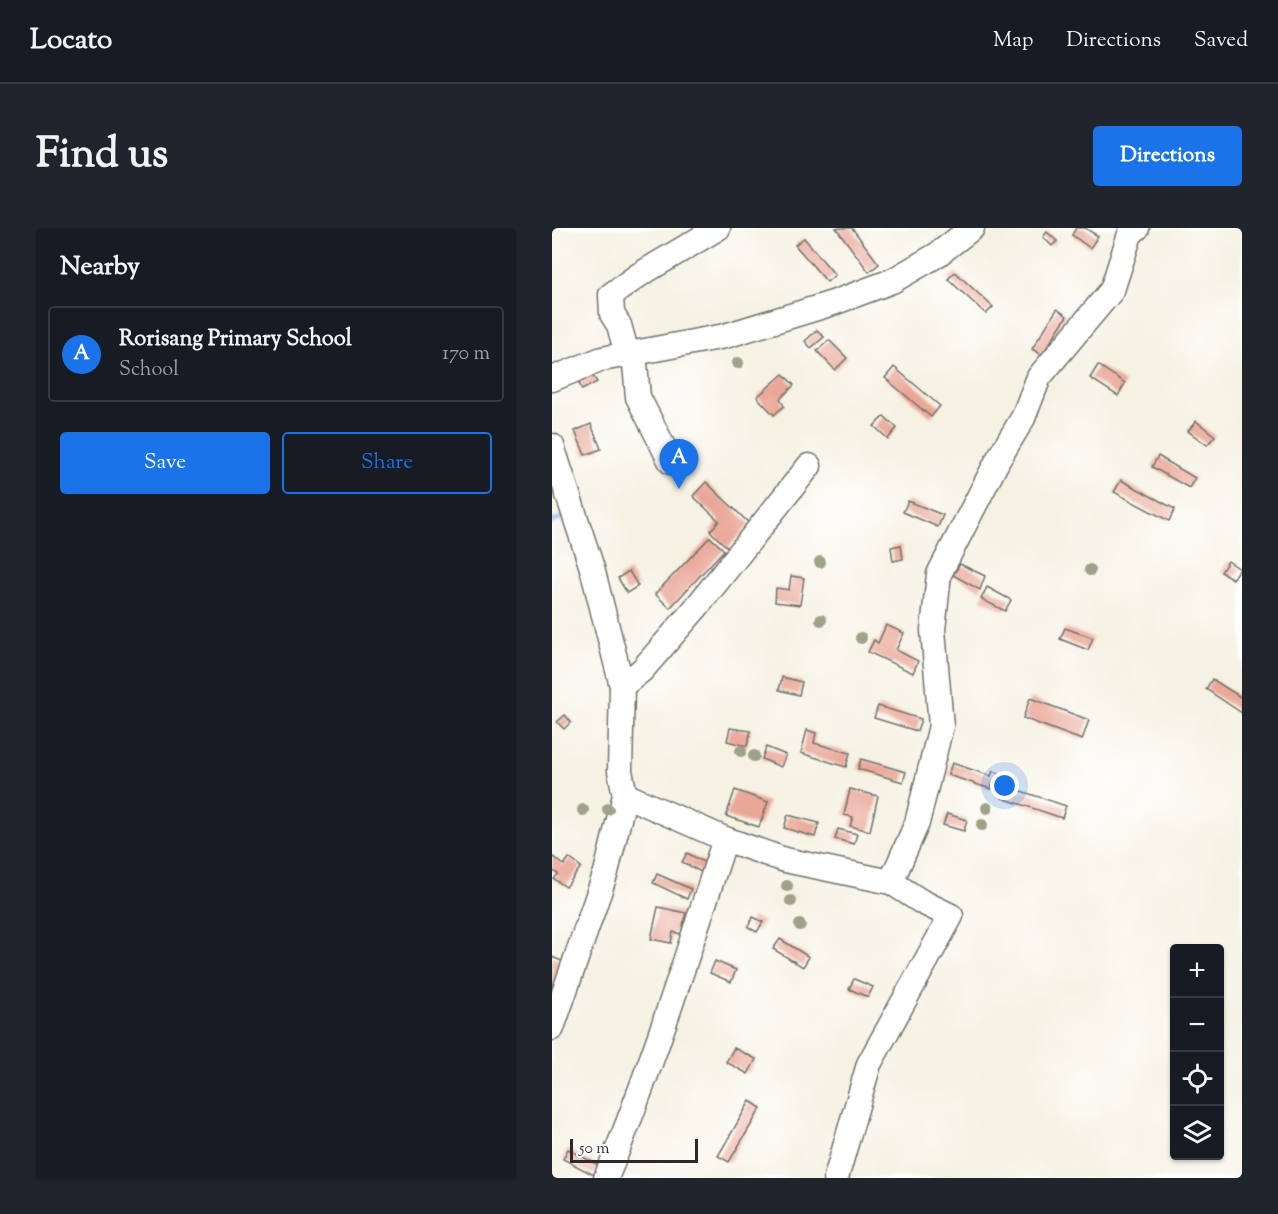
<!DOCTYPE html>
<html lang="en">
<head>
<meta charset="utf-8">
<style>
  :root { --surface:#171b24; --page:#20242c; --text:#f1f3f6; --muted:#9ea1a6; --line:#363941; --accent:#1a73e8 }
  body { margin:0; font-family:"Sorts Mill Goudy",serif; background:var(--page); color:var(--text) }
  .controls { position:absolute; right:18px; bottom:18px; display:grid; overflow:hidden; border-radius:6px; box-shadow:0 2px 4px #0004 }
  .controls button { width:54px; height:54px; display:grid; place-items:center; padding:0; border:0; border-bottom:2px solid var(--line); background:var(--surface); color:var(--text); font:30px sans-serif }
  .scale { position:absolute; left:18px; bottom:15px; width:128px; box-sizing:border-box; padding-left:6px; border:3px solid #2b2b2b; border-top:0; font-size:16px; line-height:21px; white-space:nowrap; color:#2b2b2b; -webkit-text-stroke:4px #fff; paint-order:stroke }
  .you { position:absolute; left:453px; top:558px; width:21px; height:21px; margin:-15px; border:4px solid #fff; border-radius:50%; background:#1a73e8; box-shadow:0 0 0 9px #1a73e833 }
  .badge { display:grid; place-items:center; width:39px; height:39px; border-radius:50%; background:var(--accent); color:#fff; font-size:20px; font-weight:700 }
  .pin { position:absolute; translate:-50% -50px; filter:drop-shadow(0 2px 3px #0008) }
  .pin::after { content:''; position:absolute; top:32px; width:21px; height:18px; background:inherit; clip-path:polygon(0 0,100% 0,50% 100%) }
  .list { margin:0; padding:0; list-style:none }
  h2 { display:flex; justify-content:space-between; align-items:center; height:78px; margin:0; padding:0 24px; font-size:26px }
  h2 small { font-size:20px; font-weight:400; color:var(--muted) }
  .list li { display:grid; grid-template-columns:39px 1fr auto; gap:18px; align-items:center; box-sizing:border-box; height:96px; margin:0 12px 12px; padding:0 12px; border:2px solid var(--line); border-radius:6px }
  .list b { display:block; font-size:22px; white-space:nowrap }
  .list p { margin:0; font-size:20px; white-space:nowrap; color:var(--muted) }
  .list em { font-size:20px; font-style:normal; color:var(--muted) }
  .actions { display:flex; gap:12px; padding:18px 24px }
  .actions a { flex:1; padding:14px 0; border:2px solid var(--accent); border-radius:6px; text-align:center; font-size:21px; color:var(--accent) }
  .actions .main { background:var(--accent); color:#fff }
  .icon { flex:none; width:33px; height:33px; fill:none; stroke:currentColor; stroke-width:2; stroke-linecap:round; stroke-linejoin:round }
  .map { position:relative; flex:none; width:690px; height:950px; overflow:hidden; border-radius:6px }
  header { display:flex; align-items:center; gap:36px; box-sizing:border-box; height:84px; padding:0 30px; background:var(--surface); border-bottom:2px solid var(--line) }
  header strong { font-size:28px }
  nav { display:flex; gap:33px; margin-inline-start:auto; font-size:21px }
  .intro { display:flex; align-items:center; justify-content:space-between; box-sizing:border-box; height:144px; padding:0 36px }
  h1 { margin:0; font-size:42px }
  .button { padding:15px 27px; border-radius:6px; background:var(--accent); color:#fff; font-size:21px; font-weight:700 }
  main { display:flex; gap:36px; padding:0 36px }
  aside { flex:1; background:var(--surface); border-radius:6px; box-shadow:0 2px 4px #0004 }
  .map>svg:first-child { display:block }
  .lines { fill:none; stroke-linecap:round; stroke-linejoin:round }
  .stream { stroke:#7db7ee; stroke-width:5 }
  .building { fill:#eaa798 }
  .minor-casing { stroke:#72716b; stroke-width:27 }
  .minor { stroke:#fff; stroke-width:24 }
  .tree { fill:#9ea28a }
</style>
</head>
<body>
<header>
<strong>Locato</strong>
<nav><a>Map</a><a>Directions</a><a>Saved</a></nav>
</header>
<div class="intro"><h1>Find us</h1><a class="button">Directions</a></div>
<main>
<aside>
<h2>Nearby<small></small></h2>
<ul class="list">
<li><span class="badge">A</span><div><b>Rorisang Primary School</b><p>School</p></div><em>170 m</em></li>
</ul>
<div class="actions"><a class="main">Save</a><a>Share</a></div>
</aside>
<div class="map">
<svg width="690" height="950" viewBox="0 0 690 950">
  <rect width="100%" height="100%" fill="#fff"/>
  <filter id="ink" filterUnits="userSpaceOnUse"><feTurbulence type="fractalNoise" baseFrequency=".0167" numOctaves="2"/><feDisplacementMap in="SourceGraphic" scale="12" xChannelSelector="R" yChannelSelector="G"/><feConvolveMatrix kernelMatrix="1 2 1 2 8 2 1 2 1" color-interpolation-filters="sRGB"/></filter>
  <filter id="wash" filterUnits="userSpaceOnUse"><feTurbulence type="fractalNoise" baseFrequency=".008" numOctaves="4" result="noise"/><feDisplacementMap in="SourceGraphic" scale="24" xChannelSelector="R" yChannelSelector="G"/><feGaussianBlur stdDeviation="1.35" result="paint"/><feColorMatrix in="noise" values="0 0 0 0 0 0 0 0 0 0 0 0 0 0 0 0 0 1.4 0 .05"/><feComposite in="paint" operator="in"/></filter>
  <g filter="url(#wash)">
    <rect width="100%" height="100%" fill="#f5f2e3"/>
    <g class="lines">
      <polyline class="stream" points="0,294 16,287"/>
    </g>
    <g id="blocks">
      <g class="building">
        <polygon points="284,0 300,0 327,36 317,44"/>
        <polygon points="524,0 533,0 546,8 538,20 520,7"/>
        <polygon points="495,4 505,13 500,18 491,9"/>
        <polygon points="252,10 283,47 275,54 243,17"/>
        <polygon points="403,44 441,79 434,86 396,51"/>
        <polygon points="505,81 515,88 490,127 480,121"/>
        <polygon points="265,102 272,109 259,120 253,113"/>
        <polygon points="277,112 295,130 283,142 265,123"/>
        <polygon points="546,137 573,155 566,168 538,150"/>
        <polygon points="342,139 388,178 379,189 333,150"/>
        <polygon points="231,146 242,157 228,171 232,178 222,187 205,169"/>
        <polygon points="40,147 45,154 30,162 27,155"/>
        <polygon points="332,188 345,200 336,211 322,198"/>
        <polygon points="644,193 663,208 655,217 636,203"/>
        <polygon points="39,196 49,221 33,227 23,203"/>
        <polygon points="606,228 643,250 637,260 600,239"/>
        <polygon points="569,252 623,281 617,293 562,264"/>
        <polygon points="154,254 198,296 176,320 158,303 167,293 141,268"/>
        <polygon points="356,273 391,287 386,299 351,284"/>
        <polygon points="158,309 172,322 118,380 103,366"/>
        <polygon points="349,317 351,331 341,333 339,319"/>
        <polygon points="676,333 688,341 681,351 669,344"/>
        <polygon points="408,336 433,348 428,362 401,347"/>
        <polygon points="77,343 86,358 75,365 66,350"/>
        <polygon points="239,348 252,350 248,377 223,374 224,360 237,362"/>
        <polygon points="435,359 459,372 453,383 429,371"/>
        <polygon points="334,397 352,405 344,422 366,433 361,445 316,424 322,412 326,415"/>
        <polygon points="513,400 541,410 536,422 508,411"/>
        <polygon points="230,449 250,454 247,467 227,462"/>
        <polygon points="660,451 690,470 690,485 654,461"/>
        <polygon points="478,470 537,492 530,512 471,490"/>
        <polygon points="326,478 369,491 365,503 322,490"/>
        <polygon points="13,487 19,494 12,501 5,494"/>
        <polygon points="178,500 199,503 195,518 175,513"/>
        <polygon points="255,502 264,505 262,515 298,525 294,539 249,525"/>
        <polygon points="214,519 234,527 229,539 210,531"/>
        <polygon points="309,531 354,544 351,554 306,541"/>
        <polygon points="400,535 439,548 441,543 447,545 444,555 441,555 439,561 396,547"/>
        <polygon points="454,558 514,578 510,590 450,570"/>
        <polygon points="298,561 326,568 318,603 298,598 301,589 292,587"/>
        <polygon points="183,562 216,574 207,599 174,588"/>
        <polygon points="395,586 415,592 412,603 391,597"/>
        <polygon points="236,587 267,595 263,609 232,600"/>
        <polygon points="286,601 305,606 302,616 283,611"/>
        <polygon points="135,625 154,635 149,644 130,634"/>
        <polygon points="0,628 12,637 17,630 29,639 14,659 2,651 6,646 0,642"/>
        <polygon points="105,646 139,661 135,671 101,655"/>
        <polygon points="106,679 134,685 129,706 121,704 119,715 99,711"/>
        <polygon points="201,689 211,694 205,704 196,699"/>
        <polygon points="228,711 257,729 251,739 221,721"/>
        <polygon points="0,729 12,734 0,761"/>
        <polygon points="163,733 184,742 179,754 158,745"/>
        <polygon points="302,751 321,759 316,769 297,761"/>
        <polygon points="182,820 204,831 196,846 174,834"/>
        <polygon points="198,873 209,880 177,934 166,928"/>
        <polygon points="16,921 48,938 42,947 11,931"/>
      </g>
    </g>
  </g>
  <g filter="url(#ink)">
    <use href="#blocks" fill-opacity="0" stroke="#72716b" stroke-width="1.5"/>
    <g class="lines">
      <defs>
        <g id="minor">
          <polyline points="82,125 86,169 119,234"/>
          <polyline points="75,126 67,97 60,86 59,67 87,47 166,0"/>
          <polyline points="0,151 50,131 173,108 281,75 340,53 385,27 420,0"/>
          <polyline points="0,218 40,340 70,458 68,543 73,567 173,611 233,632 339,654 365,595 389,498 381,402 387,346 447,230 471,190 487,149 560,62 578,6 585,0"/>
          <polyline points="70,458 90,442 143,381 257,238"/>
          <polyline points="0,800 54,644 73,567"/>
          <path d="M54,950c46,-111 82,-225 119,-339"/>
          <polyline points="284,950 317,836 399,688 370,674 339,654"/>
        </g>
      </defs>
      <use href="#minor" class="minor-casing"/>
      <use href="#minor" class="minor"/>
    </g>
    <g class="tree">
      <circle cx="186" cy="135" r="6"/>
      <circle cx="268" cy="334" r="6"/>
      <circle cx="538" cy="342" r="6"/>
      <circle cx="269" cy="392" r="6"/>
      <circle cx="309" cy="410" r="6"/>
      <circle cx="189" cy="523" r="6"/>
      <circle cx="202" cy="528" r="6"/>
      <circle cx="435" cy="580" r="6"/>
      <circle cx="56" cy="581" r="6"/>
      <circle cx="31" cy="582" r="6"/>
      <circle cx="430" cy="597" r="6"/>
      <circle cx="235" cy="658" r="6"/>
      <circle cx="239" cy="673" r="6"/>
      <circle cx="248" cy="697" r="6"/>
    </g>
  </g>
</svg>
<div class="controls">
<button>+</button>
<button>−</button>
<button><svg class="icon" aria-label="locate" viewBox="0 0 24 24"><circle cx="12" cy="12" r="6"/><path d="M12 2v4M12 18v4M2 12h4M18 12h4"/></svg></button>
<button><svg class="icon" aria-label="layers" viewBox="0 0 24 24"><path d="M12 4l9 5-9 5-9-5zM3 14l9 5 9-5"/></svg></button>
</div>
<div class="scale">50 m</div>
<div class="you"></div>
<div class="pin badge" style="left:127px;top:261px">A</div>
</div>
</main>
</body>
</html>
